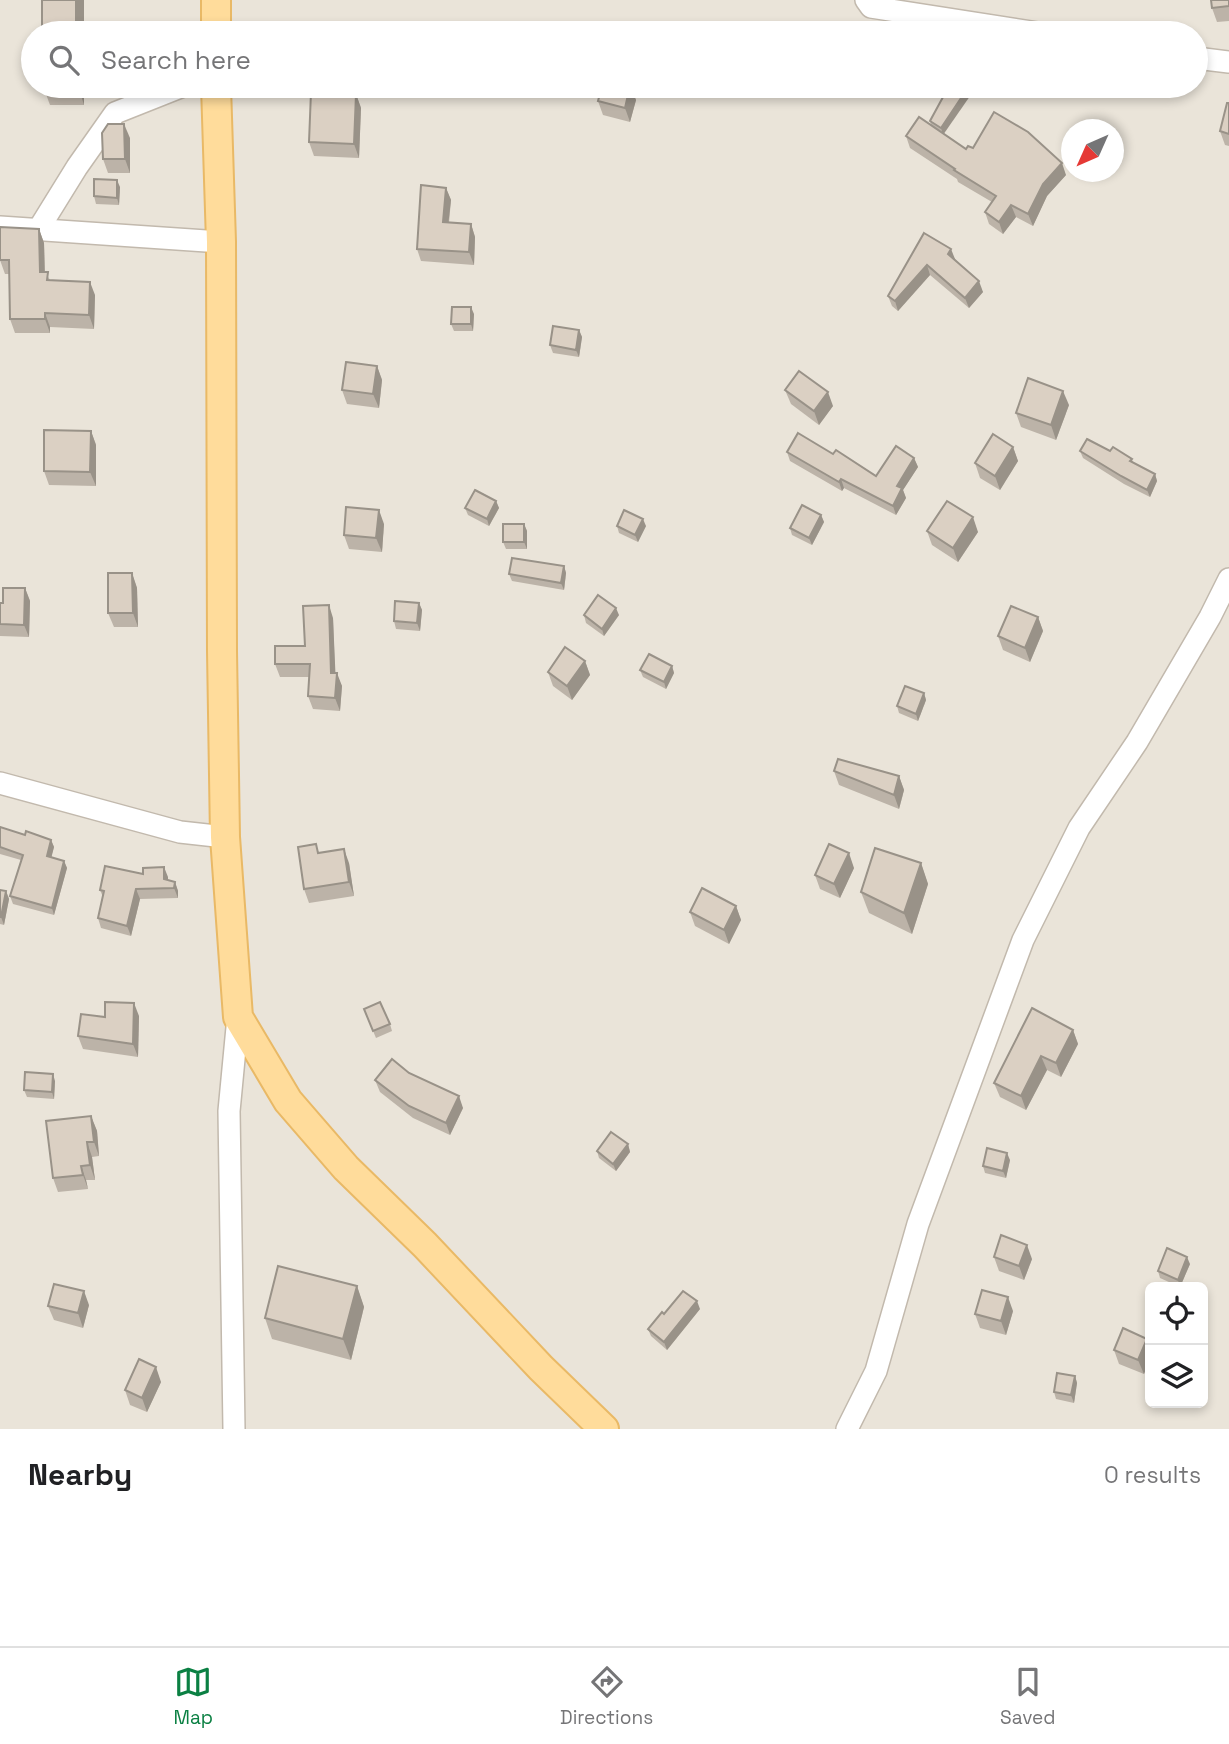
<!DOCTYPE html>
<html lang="en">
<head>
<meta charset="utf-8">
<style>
  :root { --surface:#fff; --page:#f2f2f2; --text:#202124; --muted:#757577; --line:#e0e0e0; --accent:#0b8043 }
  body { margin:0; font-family:"Space Grotesk",sans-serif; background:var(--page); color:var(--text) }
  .controls { position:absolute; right:21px; bottom:21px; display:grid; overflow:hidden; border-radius:10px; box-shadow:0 4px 10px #0003 }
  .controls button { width:63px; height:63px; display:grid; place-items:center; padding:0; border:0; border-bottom:2px solid var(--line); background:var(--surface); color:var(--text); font:35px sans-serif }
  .compass { position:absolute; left:1061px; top:119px; width:63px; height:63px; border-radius:50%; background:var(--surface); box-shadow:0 4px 10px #0003; rotate:225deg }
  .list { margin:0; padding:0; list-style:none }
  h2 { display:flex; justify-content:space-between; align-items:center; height:91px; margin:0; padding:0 28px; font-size:30px }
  h2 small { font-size:23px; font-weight:400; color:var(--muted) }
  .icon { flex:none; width:38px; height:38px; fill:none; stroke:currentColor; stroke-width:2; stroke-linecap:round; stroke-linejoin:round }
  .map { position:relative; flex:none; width:1229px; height:1429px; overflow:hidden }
  .search { position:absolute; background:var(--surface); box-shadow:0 4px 10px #0003; left:21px; right:21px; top:21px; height:77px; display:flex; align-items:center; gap:18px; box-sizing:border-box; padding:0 24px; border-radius:38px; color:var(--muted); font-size:26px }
  .sheet { height:217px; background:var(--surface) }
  nav { display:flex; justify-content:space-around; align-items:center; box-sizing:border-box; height:98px; border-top:2px solid var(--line); background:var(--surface); font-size:19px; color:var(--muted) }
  nav a { display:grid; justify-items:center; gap:4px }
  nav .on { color:var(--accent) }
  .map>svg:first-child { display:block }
  .residential { fill:#eae4d9; fill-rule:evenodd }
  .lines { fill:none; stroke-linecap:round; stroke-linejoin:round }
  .minor-casing { stroke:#c2b9ad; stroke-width:24 }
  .major-casing { stroke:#e9b966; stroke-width:32 }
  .minor { stroke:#fff; stroke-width:21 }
  .major { stroke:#ffdc9b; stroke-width:28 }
  .wall { fill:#bcb3a8 }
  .shaded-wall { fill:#999288 }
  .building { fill:#dbd0c3; stroke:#999288; stroke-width:2 }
</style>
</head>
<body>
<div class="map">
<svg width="1229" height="1429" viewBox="0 0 1229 1429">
  <rect width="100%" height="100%" fill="#f6f2eb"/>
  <path class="residential" d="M0,0h1229v1429h-1229zM33,33h1163v53h-1163zM1072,130h42v42h-42zM1150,1287h53v116h-53z"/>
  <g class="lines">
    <defs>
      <g id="minor">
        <polyline points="866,0 871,7 1038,33"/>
        <polyline points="1196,58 1229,62"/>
        <polyline points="0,227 221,242"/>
        <polyline points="38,230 77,167 115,113 183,86"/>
        <polyline points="0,783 180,832 225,837"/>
        <polyline points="234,1429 229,1111 238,1017"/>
        <polyline points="847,1429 876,1371 918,1224 1023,940 1079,828 1137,742 1210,617 1229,579"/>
      </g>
      <g id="major">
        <polyline points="216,0 216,33"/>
        <polyline points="216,86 221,242 222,651 225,837 238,1017 288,1101 346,1168 425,1245 541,1368 604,1429"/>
      </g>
    </defs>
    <use href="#minor" class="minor-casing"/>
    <use href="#major" class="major-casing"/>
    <use href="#minor" class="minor"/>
    <use href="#major" class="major"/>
  </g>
  <g class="wall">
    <polygon points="1229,0 1229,21 1217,22 1212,8"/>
    <polygon points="43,86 84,86 84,105 50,105"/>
    <polygon points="630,86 636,100 630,122 603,115 598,101"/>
    <polygon points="949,86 944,134 966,149 973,148 1066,175 1047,196 1033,226 1016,217 1003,234 989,224 985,212 992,202 958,182 957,179 910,148 906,136 931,125 930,121"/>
    <polygon points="356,94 361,108 359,158 314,156 309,142"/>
    <polygon points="1229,103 1229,146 1225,145 1220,131"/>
    <polygon points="130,138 130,173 108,173 103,159"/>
    <polygon points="120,187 119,205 96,204 94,196"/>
    <polygon points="446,188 451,200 449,223 471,224 475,237 474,265 421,261 417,249"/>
    <polygon points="39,229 44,243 45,272 50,280 95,295 94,329 50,327 50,333 15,333 10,319 10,274 5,274 0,260"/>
    <polygon points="924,233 955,259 983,292 969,308 930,275 898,311 892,306 888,296"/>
    <polygon points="474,314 473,331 454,331 451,324"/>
    <polygon points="579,330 582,337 579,357 553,353 550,345"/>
    <polygon points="377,366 382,380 379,408 347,404 342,390"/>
    <polygon points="785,390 833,406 819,425 791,404"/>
    <polygon points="1069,405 1056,440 1021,427 1016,413"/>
    <polygon points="91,431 96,445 96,486 49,485 44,471"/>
    <polygon points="1013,447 1018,461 1000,490 980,478 975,463"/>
    <polygon points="1080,451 1110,451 1132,459 1133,463 1155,474 1157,481 1150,497 1124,484 1083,458"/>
    <polygon points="787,452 833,454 876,476 914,458 918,467 903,490 906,498 896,515 844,488 842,491 790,461"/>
    <polygon points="496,501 499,508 489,526 468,515 465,508"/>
    <polygon points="821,515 824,522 812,545 792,535 790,528"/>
    <polygon points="384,524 382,552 349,549 344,535"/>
    <polygon points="524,524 527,531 527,549 506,549 503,542"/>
    <polygon points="617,526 646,526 638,542 619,533"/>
    <polygon points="927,531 978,532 958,562 932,545"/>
    <polygon points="564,566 566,573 564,590 512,581 509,574"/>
    <polygon points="132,573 137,588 138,627 114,627 108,613"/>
    <polygon points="25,588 30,601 29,637 0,636 0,603 3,603"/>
    <polygon points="419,603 422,610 420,631 396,629 394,621"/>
    <polygon points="584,615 619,615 604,636 586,623"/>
    <polygon points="1038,617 1043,631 1030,662 1003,650 998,636"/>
    <polygon points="333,618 335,673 342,686 340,711 313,709 308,696 309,677 280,677 275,664 305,646"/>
    <polygon points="585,661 590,675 572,700 553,686 548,672"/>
    <polygon points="672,666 674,673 666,689 643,677 640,670"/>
    <polygon points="924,693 926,700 918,721 899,713 897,706"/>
    <polygon points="834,771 899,776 904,790 899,809 839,785"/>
    <polygon points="0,827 25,835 51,840 54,847 51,857 64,861 67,868 54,915 13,904 10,896 21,860 0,854"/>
    <polygon points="349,863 354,896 309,903 304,889"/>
    <polygon points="921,863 928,884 912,934 869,913 861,892"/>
    <polygon points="854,868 840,898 820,889 815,875"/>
    <polygon points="143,874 168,877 168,880 175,882 178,891 178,898 140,899 131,936 101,928 98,918 103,897 100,890"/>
    <polygon points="0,890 6,891 9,899 4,925 0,924"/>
    <polygon points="736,906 741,920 729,944 695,926 690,912"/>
    <polygon points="364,1009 390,1024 392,1031 376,1038"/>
    <polygon points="139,1016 138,1057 83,1049 78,1036 105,1017"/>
    <polygon points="1073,1030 1078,1044 1061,1077 1047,1070 1026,1110 1000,1097 994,1083"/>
    <polygon points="409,1073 463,1108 450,1135 413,1118 380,1092 375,1080"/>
    <polygon points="55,1081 54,1099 27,1097 24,1090"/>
    <polygon points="91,1116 97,1131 99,1156 92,1157 95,1180 86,1180 88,1189 58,1192 53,1178"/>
    <polygon points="628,1144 630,1152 616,1171 599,1158 597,1151"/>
    <polygon points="1010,1160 1006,1178 985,1173 983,1166"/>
    <polygon points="994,1257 1032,1259 1024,1280 999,1271"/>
    <polygon points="1190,1264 1180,1287 1160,1278 1158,1271"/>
    <polygon points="357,1286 364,1307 351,1360 272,1339 265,1318"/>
    <polygon points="89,1305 83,1328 54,1320 48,1306"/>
    <polygon points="700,1309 667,1350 651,1336 648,1329 664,1314"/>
    <polygon points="1013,1311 1006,1335 980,1328 975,1314"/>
    <polygon points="1147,1339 1150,1347 1150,1358 1144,1374 1119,1364 1114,1350"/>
    <polygon points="1075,1376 1077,1383 1074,1403 1056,1399 1054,1392"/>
    <polygon points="161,1382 147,1412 130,1405 125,1390"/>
  </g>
  <g class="shaded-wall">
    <rect x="76" y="0" width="8" height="33"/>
    <polygon points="78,86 84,86 84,105"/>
    <polygon points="630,86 636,100 630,122 625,108"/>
    <polygon points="969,86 977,86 943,135 941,128"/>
    <polygon points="356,94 361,108 359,158 354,144"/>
    <polygon points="124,124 130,138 130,173 125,159"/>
    <polygon points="1062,163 1066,175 1047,196 1033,226 1028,214 1043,184"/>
    <polygon points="117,180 120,187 119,205 117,198"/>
    <polygon points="446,188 451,200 447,235 443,222"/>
    <polygon points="1011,205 1016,217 1003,234 999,222"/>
    <polygon points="471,224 475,237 474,265 469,252"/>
    <polygon points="39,229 44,243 45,285 40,272"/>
    <polygon points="951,249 955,259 952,264 948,254"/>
    <polygon points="927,265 930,275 898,311 895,301"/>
    <polygon points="979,281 983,292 969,308 965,298"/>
    <polygon points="90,282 95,295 94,329 89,315"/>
    <polygon points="471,307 474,314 473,331 471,324"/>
    <polygon points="45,313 50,327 50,333 45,319"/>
    <polygon points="579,330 582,337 579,357 576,350"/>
    <polygon points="377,366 382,380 379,408 373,394"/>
    <polygon points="1063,391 1069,405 1056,440 1051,425"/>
    <polygon points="828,392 833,406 819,425 814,411"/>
    <polygon points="91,431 96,445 96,486 90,472"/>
    <polygon points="1013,447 1018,461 1000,490 995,476"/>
    <polygon points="914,458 918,467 903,490 906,498 896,515 893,506 897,486"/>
    <polygon points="1155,474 1157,481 1150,497 1147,490"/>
    <polygon points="841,479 844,488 842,491 839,482"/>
    <polygon points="496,501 499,508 489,526 487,519"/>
    <polygon points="379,510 384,524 382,552 376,538"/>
    <polygon points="821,515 824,522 812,545 809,538"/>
    <polygon points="973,517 978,532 958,562 953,548"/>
    <polygon points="643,519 646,526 638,542 635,535"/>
    <polygon points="524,524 527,531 527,549 524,542"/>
    <polygon points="564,566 566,573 564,590 561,583"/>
    <polygon points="132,573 137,588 138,627 133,613"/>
    <polygon points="25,588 30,601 29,637 24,625"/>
    <polygon points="419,603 422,610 420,631 417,623"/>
    <polygon points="329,605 333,618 336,686 337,673 342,686 340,711 335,698 331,673"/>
    <polygon points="616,608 619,615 604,636 602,629"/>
    <polygon points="1038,617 1043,631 1030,662 1025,648"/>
    <polygon points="585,661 590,675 572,700 567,686"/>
    <polygon points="672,666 674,673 666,689 664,682"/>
    <polygon points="924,693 926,700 918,721 916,714"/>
    <polygon points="899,776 904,790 899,809 894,795"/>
    <polygon points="51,840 54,847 50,863 47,856"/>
    <polygon points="344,849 349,863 354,896 349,882"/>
    <polygon points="849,853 854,868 840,898 834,884"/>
    <polygon points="64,861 67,868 54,915 52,908"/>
    <polygon points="921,863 928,884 912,934 904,913"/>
    <polygon points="164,867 168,877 168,889 164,879"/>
    <polygon points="175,882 178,891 178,898 174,888"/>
    <polygon points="136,889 140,899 131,936 127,926"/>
    <polygon points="6,891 9,899 4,925 1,917"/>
    <polygon points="736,906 741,920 729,944 724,930"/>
    <polygon points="134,1003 139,1016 138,1057 133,1044"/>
    <polygon points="1073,1030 1078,1044 1061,1077 1056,1063"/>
    <polygon points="1041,1056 1047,1070 1026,1110 1021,1096"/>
    <polygon points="53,1074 55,1081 54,1099 52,1092"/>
    <polygon points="459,1096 463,1108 450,1135 446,1123"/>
    <polygon points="91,1116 97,1131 99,1156 94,1142"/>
    <polygon points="87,1142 92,1157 95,1180 90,1165"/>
    <polygon points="628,1144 630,1152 616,1171 613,1164"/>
    <polygon points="1007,1153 1010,1160 1006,1178 1003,1171"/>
    <polygon points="81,1166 86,1180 88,1189 83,1175"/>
    <polygon points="1027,1245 1032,1259 1024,1280 1019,1266"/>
    <polygon points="1187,1257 1190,1264 1180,1287 1178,1280"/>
    <polygon points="357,1286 364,1307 351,1360 343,1339"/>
    <polygon points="84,1291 89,1305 83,1328 78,1313"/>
    <polygon points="1008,1297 1013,1311 1006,1335 1001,1321"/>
    <polygon points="697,1301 700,1309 667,1350 664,1342"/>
    <polygon points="1147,1339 1150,1347 1150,1358 1144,1374 1138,1360"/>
    <polygon points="156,1367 161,1382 147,1412 142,1398"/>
    <polygon points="1075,1376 1077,1383 1074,1403 1071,1395"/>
  </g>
  <g class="building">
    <rect x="42" y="0" width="34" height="33"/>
    <polygon points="1211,0 1229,0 1229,6 1212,8"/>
    <polygon points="602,86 630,86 625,108 598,101"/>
    <polygon points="949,86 969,86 941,128 930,121"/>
    <polygon points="311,92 356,94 354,144 309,142"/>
    <polygon points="1227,103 1229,103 1229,134 1220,131"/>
    <polygon points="994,112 1028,132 1062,163 1043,184 1028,214 1011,205 999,222 985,212 996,196 954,170 955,169 906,136 919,117 966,149 968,146 973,148"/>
    <polygon points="108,124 124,124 125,159 103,159 102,133"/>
    <polygon points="94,179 117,180 117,198 94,196"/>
    <polygon points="421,185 446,188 443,222 471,224 469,252 417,249"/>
    <polygon points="0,227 39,229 40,272 48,272 47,280 90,282 89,315 45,313 45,319 10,319 9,260 0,260"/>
    <polygon points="924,233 951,249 948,254 979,281 965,298 927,265 895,301 888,296"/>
    <polygon points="452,307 471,307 471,324 451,324"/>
    <polygon points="553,326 579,330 576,350 550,345"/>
    <polygon points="346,362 377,366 373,394 342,390"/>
    <polygon points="799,371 828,392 814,411 785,390"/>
    <polygon points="1028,378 1063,391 1051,425 1016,413"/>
    <polygon points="44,430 91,431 90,472 44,471"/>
    <polygon points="798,433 833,454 836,450 876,476 896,446 914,458 897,486 902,488 893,506 841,479 839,482 787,452"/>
    <polygon points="993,434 1013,447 995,476 975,463"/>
    <polygon points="1087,439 1110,451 1113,447 1132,459 1130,461 1155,474 1147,490 1121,476 1080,451"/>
    <polygon points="475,490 496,501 487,519 465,508"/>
    <polygon points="947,501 973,517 953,548 927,531"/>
    <polygon points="802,505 821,515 809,538 790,528"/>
    <polygon points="346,507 379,510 376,538 344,535"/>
    <polygon points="624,510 643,519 635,535 617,526"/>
    <rect x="503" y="524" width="21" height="18"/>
    <polygon points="512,558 564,566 561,583 509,574"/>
    <polygon points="108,573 132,573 133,613 108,613"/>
    <polygon points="3,588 25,588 24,625 0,624 0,603 3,603"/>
    <polygon points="598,595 616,608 602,629 584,615"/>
    <polygon points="395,601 419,603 417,623 394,621"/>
    <polygon points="329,605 331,673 337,673 335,698 308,696 310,664 275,664 275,646 305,646 303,606"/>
    <polygon points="1011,606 1038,617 1025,648 998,636"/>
    <polygon points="565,647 585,661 567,686 548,672"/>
    <polygon points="649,654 672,666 664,682 640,670"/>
    <polygon points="905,686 924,693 916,714 897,706"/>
    <polygon points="838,759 899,776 894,795 834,771"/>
    <polygon points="0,827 25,835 26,831 51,840 47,856 64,861 52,908 10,896 23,855 0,847"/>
    <polygon points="316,844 318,853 344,849 349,882 304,889 298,847"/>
    <polygon points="829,844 849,853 834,884 815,875"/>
    <polygon points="875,848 921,863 904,913 861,892"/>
    <polygon points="105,866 143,874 143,868 164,867 164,879 175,882 174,888 136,889 127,926 98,918 104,891 100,890"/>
    <polygon points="702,888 736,906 724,930 690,912"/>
    <polygon points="0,890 6,891 1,917 0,917"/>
    <polygon points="105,1002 134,1003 133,1044 78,1036 81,1014 105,1017"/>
    <polygon points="380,1002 390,1024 373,1031 364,1009"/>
    <polygon points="1032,1008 1073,1030 1056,1063 1041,1056 1021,1096 994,1083"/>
    <polygon points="392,1059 409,1073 459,1096 446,1123 409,1106 375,1080"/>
    <polygon points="25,1072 53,1074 52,1092 24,1090"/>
    <polygon points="91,1116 94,1142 87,1142 90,1165 81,1166 83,1175 53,1178 46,1121"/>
    <polygon points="611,1132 628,1144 613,1164 597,1151"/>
    <polygon points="987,1148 1007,1153 1003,1171 983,1166"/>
    <polygon points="1001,1235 1027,1245 1019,1266 994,1257"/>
    <polygon points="1167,1248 1187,1257 1178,1280 1158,1271"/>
    <polygon points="278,1266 357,1286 343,1339 265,1318"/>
    <polygon points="54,1284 84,1291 78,1313 48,1306"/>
    <polygon points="982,1290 1008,1297 1001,1321 975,1314"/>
    <polygon points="683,1291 697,1301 664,1342 648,1329 662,1312 664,1314"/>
    <polygon points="1123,1328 1147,1339 1138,1360 1114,1350"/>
    <polygon points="139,1359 156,1367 142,1398 125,1390"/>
    <polygon points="1057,1373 1075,1376 1071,1395 1054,1392"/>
  </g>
</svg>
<div class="controls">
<button><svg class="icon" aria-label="locate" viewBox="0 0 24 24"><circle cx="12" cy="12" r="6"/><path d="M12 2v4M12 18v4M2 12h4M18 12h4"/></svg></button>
<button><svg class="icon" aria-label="layers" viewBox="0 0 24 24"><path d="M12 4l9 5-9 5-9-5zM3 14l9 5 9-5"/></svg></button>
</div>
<svg class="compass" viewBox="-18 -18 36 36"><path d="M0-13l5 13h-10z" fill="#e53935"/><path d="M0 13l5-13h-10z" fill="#757577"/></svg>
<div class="search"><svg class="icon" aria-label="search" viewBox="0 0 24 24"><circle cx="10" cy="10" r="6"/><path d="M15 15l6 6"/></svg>Search here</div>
</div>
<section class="sheet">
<h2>Nearby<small>0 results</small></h2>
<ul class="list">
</ul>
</section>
<nav>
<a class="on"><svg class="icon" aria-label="map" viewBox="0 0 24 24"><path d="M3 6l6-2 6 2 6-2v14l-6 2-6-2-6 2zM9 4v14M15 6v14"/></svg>Map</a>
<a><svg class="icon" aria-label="directions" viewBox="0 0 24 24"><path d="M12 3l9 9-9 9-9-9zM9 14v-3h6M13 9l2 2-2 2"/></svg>Directions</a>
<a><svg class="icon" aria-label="saved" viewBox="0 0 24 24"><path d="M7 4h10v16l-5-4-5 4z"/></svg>Saved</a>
</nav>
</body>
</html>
